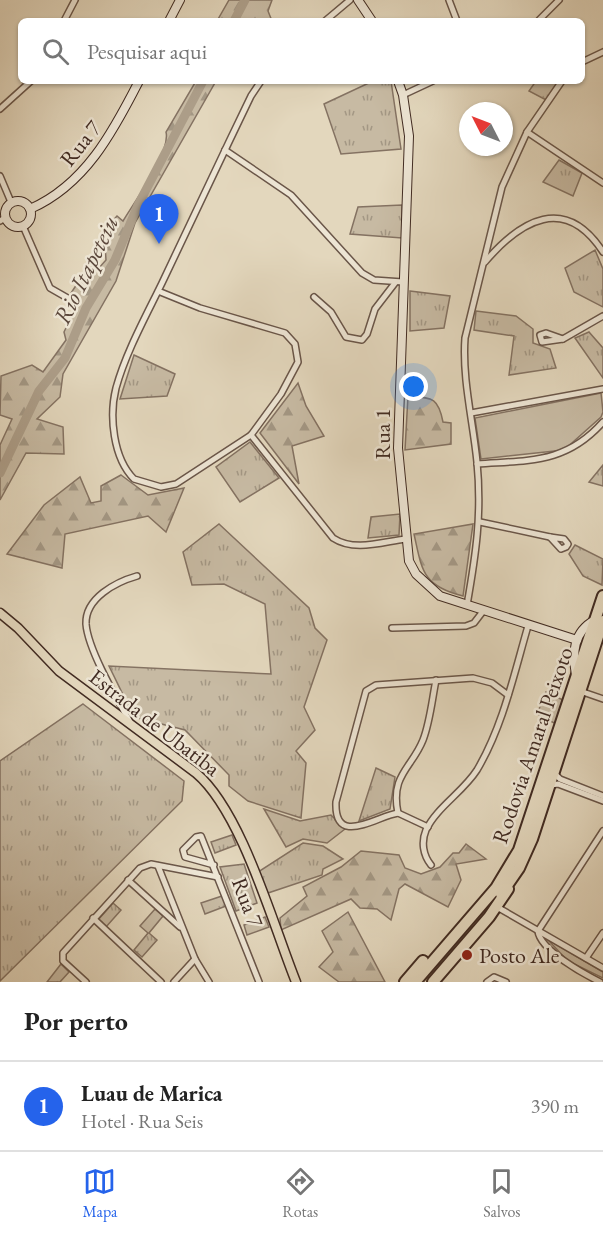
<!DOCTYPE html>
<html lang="pt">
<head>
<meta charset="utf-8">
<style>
  :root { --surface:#fff; --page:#f6f6f6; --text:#222; --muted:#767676; --line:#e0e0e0; --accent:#2563eb }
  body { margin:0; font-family:"EB Garamond",serif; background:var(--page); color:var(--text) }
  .compass { position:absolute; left:459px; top:102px; width:54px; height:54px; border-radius:50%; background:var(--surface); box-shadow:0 2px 4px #0004; rotate:312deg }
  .you { position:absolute; left:414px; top:387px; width:21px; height:21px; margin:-15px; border:4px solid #fff; border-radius:50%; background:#1a73e8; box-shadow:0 0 0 9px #1a73e833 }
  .badge { display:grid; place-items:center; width:39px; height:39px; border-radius:50%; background:var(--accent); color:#fff; font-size:20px; font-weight:700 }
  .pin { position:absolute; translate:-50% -50px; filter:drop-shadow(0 2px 3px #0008) }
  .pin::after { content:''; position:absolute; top:32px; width:21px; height:18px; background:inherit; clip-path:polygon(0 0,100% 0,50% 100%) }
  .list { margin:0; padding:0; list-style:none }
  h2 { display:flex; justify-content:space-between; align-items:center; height:78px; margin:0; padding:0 24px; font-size:26px }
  h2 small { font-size:20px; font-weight:400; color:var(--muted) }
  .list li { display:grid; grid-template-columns:39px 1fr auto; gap:18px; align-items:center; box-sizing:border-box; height:90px; padding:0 24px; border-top:2px solid var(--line) }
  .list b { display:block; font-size:22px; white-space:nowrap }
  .list p { margin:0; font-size:20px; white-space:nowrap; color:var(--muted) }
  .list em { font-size:20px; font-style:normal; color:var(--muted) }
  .icon { flex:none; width:33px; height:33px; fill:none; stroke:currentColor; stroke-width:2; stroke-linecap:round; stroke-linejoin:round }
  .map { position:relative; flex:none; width:603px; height:982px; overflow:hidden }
  .search { position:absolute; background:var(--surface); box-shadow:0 2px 4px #0004; left:18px; right:18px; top:18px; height:66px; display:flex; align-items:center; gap:15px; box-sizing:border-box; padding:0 21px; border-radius:9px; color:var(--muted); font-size:22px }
  .sheet { height:168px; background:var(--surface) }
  nav { display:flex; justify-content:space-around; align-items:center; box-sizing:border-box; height:84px; border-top:2px solid var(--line); background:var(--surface); font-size:16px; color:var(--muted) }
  nav a { display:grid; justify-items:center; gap:3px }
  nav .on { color:var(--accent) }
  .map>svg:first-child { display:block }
  .grass { fill:url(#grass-tufts); stroke:#847262; stroke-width:1.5 }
  .forest { fill:url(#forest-firs); stroke:#847262; stroke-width:1.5 }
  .green { fill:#c7baa3; stroke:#847262; stroke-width:1.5 }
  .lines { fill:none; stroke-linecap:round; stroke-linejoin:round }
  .river { stroke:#ac9d88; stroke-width:9 }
  .street-casing { stroke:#6a5649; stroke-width:8 }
  .secondary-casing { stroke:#412b22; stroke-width:10 }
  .primary-casing { stroke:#412b22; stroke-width:11 }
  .highway-casing { stroke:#412b22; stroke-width:14 }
  .street { stroke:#ede5d4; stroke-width:5 }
  .secondary { stroke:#ede5d4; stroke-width:8 }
  .primary { stroke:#e3d7bd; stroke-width:8 }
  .highway { stroke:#e3d7bd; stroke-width:10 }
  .poi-dot { fill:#8f2418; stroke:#ede5d4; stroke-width:2 }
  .labels { text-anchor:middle; stroke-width:5; stroke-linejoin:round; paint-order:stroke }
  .street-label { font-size:22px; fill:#412b22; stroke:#ede5d4 }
  .poi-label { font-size:22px; fill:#412b22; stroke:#ede5d4; text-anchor:start }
  .water-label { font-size:24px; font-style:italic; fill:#5c483c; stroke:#ede5d4 }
</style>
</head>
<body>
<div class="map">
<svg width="603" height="982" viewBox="0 0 603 982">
  <defs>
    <pattern id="grass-tufts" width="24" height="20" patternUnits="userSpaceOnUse" patternTransform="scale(1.5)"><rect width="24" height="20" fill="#c7baa3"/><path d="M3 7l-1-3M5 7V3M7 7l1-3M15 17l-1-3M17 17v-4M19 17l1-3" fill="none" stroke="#a39784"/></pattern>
    <pattern id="forest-firs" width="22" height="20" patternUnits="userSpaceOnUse" patternTransform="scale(1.5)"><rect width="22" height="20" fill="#c7baa3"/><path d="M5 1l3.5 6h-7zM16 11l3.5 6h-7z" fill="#a39784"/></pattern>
  </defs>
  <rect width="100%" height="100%" fill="#e3d7bd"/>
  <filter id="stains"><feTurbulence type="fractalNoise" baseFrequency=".00333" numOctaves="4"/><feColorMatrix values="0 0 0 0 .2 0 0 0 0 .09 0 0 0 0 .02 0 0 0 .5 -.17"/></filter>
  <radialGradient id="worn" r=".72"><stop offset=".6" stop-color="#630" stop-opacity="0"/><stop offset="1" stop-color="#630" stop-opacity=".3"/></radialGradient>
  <g class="grass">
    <polygon points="373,81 391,81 401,149 341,154 324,104"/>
    <polygon points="536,81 558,81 548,101 529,91"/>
    <polygon points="559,160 582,173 573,196 543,182"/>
    <polygon points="402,205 402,238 350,234 358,207"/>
    <polygon points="595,250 603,269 603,307 574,292 565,268"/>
    <polygon points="410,291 450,296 444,328 410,331"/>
    <polygon points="476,311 516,316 533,329 533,343 550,349 556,368 509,375 514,336 474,330"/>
    <polygon points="589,332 603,348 603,378 575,338"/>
    <polygon points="134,355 175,374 167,396 120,399"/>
    <polygon points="250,442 279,478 240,502 216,467"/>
    <polygon points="603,465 603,486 589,482"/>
    <polygon points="400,514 399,535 368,538 371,517"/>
    <polygon points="219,524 309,608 315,628 327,640 304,707 315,730 296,751 306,763 301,818 248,801 229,786 229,775 185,730 134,717 109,666 271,674 265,604 224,584 192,585 183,552"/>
    <polygon points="575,545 603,559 602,585 583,576 569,554"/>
    <polygon points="546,692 565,701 556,724 537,714"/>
    <polygon points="83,704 184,781 182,801 0,981 0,761"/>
    <polygon points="376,768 395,777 390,809 359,821"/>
    <polygon points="264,809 300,821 331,815 345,829 327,843 303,839 286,847"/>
    <polygon points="232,835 236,845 215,853 211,842"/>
    <polygon points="303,843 323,846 343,859 323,869 322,875 268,893 258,872"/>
    <polygon points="244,864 257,903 236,911 220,867"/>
    <polygon points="222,896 226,906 205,914 201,903"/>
    <polygon points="113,903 121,910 106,927 98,920"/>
    <polygon points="155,909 163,916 149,933 157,940 142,957 134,950 148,933 140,926"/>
    <polygon points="265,917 269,927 247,935 244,925"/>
    <polygon points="61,964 69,972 60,982 47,982"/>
  </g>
  <g class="forest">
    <polygon points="229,0 272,0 268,11 272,21 217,21"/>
    <path d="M196,81h20l-81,142 -19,58 -53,93 -3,23 -23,22 26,8 1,27 -38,-1 -26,47v-55l12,-26 -12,-4 1,-39 31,-11 11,7 23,-32 -2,-8 14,-29 -7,-10 18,-27 9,3 8,-9 -2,-30 13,-14 6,5c11,-19 48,-69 43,-89z"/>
    <polygon points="298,383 306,406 324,436 292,446 299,484 260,433"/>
    <path d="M408,396c23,2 30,0 35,26l8,1v21l-46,6z"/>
    <polygon points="121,475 148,495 184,488 166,532 148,516 65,534 62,568 7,554 44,505 80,477 91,503 101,501 101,486"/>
    <path d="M473,524l-10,72c-41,-10 -41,-26 -49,-62z"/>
    <polygon points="466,844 486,859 456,864 461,880 448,907 405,884 399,889 391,920 377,909 360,908 351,899 281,930 280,918 307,896 303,887 341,867 361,851 399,855 405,868 421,874 440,867 453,853 459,853"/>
    <polygon points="348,912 385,982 339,982 319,967 333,952 322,931"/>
  </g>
  <g class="green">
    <polygon points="601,393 603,412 601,417 564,450 481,459 475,418"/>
    <polygon points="547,939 603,972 603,978 568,961"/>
  </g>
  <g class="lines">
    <g class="river">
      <polyline points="234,21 245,0"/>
      <polyline points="0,473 39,391 65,358 86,308 115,260 138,205 203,81"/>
    </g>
    <defs>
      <g id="street">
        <polyline points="449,0 457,21"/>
        <polyline points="539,20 559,0"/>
        <polyline points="64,21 75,0"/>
        <polyline points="325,21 350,0"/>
        <polyline points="582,62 603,52"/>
        <polyline points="403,95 433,81"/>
        <polyline points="0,109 31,81"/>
        <polyline points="527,132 603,183"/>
        <polyline points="225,150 291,195 362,273 374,280 403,282"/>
        <polyline points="0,176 11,202"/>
        <polyline points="0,221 5,218"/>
        <polyline points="23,226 50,288 71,300"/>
        <path d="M485,262c36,-42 80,-68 118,-10"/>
        <path d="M158,291l42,17 85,25 10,11 3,18 -17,32 -30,41 -75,49 -15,3 -27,-8c-21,-21 -25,-63 -18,-91 10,-36 30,-72 46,-105 30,-63 59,-125 89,-187l10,-15"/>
        <polyline points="314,297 331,312 346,337 362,340 367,334 375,309 395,283"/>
        <polygon points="546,333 563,339 542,342 540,335"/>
        <polyline points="563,339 603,316"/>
        <polyline points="471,413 603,389"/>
        <path d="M251,435l82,103c21,14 49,4 72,1"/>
        <path d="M477,464c52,-4 89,0 126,-42"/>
        <polyline points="480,522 550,537"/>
        <polygon points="550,537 564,539 568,544 566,547 561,549"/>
        <path d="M467,605c9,-51 15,-91 10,-143 -4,-41 -15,-83 -12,-124l37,-151 25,-55 35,-51"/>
        <polyline points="392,628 466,626 474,623 484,610"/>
        <polyline points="580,691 603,699"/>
        <path d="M130,722c-13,-23 -42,-72 -44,-98 -1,-26 30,-42 51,-48"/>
        <polyline points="554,773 560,779 603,796"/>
        <polyline points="551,785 558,784 603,801"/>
        <path d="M398,813c-8,-38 14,-45 25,-73 7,-18 9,-40 13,-60"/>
        <path d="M428,827l-30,-14c-21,3 -64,35 -62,-11l30,-111 10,-6 97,-7 19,5 16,12"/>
        <polyline points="214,865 185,857 183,850 196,837 201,836 259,982"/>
        <path d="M431,865c-8,-10 -10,-23 -5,-35 11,-23 37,-38 51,-60 26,-44 37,-96 51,-144"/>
        <polyline points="158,866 195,959 209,982"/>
        <polyline points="128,880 180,927"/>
        <polyline points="497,907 603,968"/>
        <polyline points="93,918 161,982"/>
        <polyline points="586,958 603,933"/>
        <polyline points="86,982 63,961 63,953 140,868 151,864 218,877"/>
        <polyline points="174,982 195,959"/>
        <polyline points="487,982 494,977 506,982"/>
        <path d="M600,982c-16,-8 -60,-32 -62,-51l65,-100"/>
      </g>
      <g id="secondary">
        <polyline points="358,0 372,21"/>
        <polyline points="169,21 180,0"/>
        <polyline points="398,81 403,95 409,136 398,448 409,561 416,574 440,596 577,640"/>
        <circle cx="18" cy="214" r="13"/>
        <path d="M30,209c55,-24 83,-77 109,-128"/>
        <path d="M576,675c-4,-22 -3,-43 19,-55"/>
      </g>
      <path id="primary" d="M0,613l18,15 41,43 137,102c46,39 77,152 100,209"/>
      <g id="highway">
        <polyline points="501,894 519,868 532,839 603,621"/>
        <polyline points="405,982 423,961"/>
        <polyline points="415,982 496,888 519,850 603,596"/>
        <polyline points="433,982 489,917 508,889"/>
      </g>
    </defs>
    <use href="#street" class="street-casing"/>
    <use href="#secondary" class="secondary-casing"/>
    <use href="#primary" class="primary-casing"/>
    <use href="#highway" class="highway-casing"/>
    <use href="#street" class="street"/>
    <use href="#secondary" class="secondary"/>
    <use href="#primary" class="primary"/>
    <use href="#highway" class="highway"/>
  </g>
  <circle class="poi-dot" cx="467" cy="955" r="6"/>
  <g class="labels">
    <g class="street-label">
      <text transform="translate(80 143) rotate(-52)" y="8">Rua 7</text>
      <text transform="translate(382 434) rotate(-90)" y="8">Rua 1</text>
      <text transform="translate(155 722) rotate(38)" y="8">Estrada de Ubatiba</text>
      <text transform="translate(532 745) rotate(-71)" y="8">Rodovia Amaral Peixoto</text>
      <text transform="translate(248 902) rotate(69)" y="8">Rua 7</text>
    </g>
    <g class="poi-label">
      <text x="479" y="963">Posto Ale</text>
    </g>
    <g class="water-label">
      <text transform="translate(86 270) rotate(-64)" y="8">Rio Itapeteiu</text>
    </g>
  </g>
  <rect width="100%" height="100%" filter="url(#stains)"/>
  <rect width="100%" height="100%" fill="url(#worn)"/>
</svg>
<svg class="compass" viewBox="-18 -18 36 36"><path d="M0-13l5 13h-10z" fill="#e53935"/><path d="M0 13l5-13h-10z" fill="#767676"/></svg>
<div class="you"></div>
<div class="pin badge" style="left:159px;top:244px">1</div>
<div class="search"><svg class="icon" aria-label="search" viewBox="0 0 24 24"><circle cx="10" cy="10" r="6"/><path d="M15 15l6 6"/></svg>Pesquisar aqui</div>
</div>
<section class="sheet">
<h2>Por perto<small></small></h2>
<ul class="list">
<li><span class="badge">1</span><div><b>Luau de Marica</b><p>Hotel · Rua Seis</p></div><em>390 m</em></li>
</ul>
</section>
<nav>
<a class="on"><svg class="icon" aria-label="map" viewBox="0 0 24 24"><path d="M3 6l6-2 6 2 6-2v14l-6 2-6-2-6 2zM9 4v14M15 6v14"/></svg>Mapa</a>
<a><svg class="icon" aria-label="directions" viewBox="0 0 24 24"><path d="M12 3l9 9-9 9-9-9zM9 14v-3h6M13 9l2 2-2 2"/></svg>Rotas</a>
<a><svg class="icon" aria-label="saved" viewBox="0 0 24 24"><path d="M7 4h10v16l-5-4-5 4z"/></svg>Salvos</a>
</nav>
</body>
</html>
